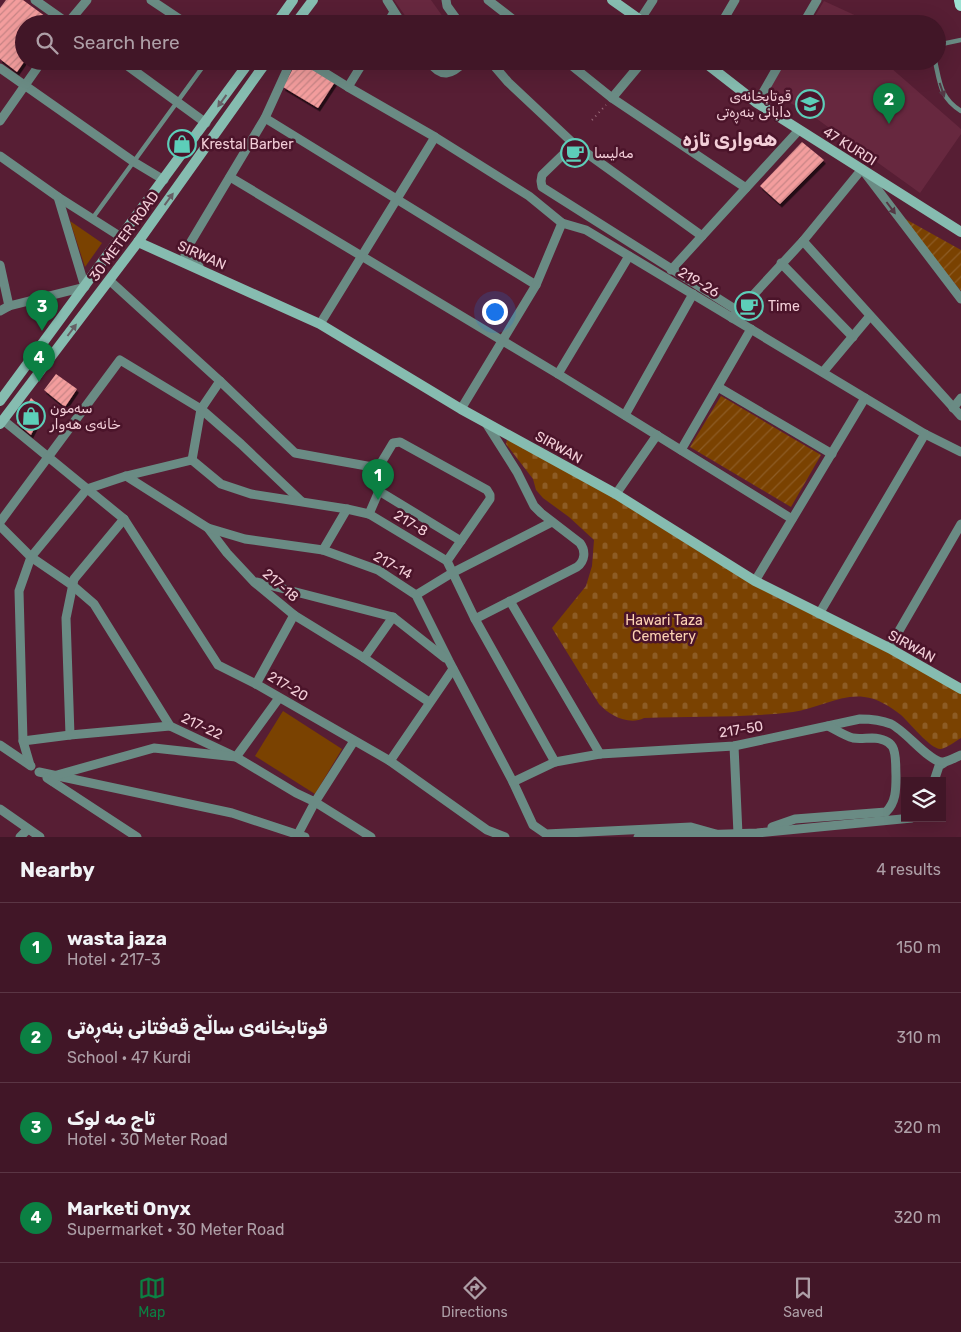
<!DOCTYPE html>
<html lang="en">
<head>
<meta charset="utf-8">
<style>
  :root { --surface:#411627; --page:#4c2333; --text:#f1f3f6; --muted:#ae9fa7; --line:#5a3544; --accent:#0b8043 }
  body { margin:0; font-family:Rubik,"Noto Sans Arabic",sans-serif; background:var(--page); color:var(--text) }
  .controls { position:absolute; right:15px; bottom:15px; display:grid; overflow:hidden; border-radius:0px; box-shadow:0 5px 20px #0002 }
  .controls button { width:45px; height:45px; display:grid; place-items:center; padding:0; border:0; border-bottom:1px solid var(--line); background:var(--surface); color:var(--text); font:25px sans-serif }
  .you { position:absolute; left:494px; top:311px; width:18px; height:18px; margin:-12px; border:4px solid #fff; border-radius:50%; background:#1a73e8; box-shadow:0 0 0 8px #1a73e833 }
  .badge { display:grid; place-items:center; width:32px; height:32px; border-radius:50%; background:var(--accent); color:#fff; font-size:16px; font-weight:700 }
  .pin { position:absolute; translate:-50% -41px; filter:drop-shadow(0 1px 2px #0008) }
  .pin::after { content:''; position:absolute; top:26px; width:18px; height:15px; background:inherit; clip-path:polygon(0 0,100% 0,50% 100%) }
  .list { margin:0; padding:0; list-style:none }
  h2 { display:flex; justify-content:space-between; align-items:center; height:65px; margin:0; padding:0 20px; font-size:21px }
  h2 small { font-size:16px; font-weight:400; color:var(--muted) }
  .list li { display:grid; grid-template-columns:32px 1fr auto; gap:15px; align-items:center; box-sizing:border-box; height:90px; padding:0 20px; border-top:1px solid var(--line) }
  .list b { display:block; font-size:19px; white-space:nowrap }
  .list p { margin:0; font-size:16px; white-space:nowrap; color:var(--muted) }
  .list em { font-size:16px; font-style:normal; color:var(--muted) }
  .icon { flex:none; width:28px; height:28px; fill:none; stroke:currentColor; stroke-width:2; stroke-linecap:round; stroke-linejoin:round }
  .map { position:relative; flex:none; width:961px; height:837px; overflow:hidden }
  .search { position:absolute; background:var(--surface); box-shadow:0 5px 20px #0002; left:15px; right:15px; top:15px; height:55px; display:flex; align-items:center; gap:12px; box-sizing:border-box; padding:0 18px; border-radius:28px; color:var(--muted); font-size:19px }
  .sheet { height:425px; background:var(--surface) }
  nav { display:flex; justify-content:space-around; align-items:center; box-sizing:border-box; height:70px; border-top:1px solid var(--line); background:var(--surface); font-size:14px; color:var(--muted) }
  nav a { display:grid; justify-items:center; gap:2px }
  nav .on { color:var(--accent) }
  .map>svg:first-child { display:block }
  .built { fill:#67283f }
  .green { fill:#7a4201 }
  .cemetery { fill:url(#cemetery-stones) }
  .garden { fill:url(#garden-furrows) }
  .building { fill:url(#building-hatch); filter:url(#shadow) }
  .lines { fill:none; stroke-linecap:round; stroke-linejoin:round }
  .path { stroke:#9b6b7b; stroke-width:2; stroke-dasharray:1 4; stroke-linecap:butt }
  .lane { stroke:#6a8b84; stroke-width:4.5 }
  .street { stroke:#6a8b84; stroke-width:9 }
  .secondary { stroke:#86bcb0; stroke-width:10 }
  .primary { stroke:#9ce2d3; stroke-width:12 }
  .oneway { fill:#543845 }
  .oneway2 { fill:#666066 }
  .labels { text-anchor:middle; stroke-width:5; stroke-linejoin:round; paint-order:stroke }
  .poi-label { font-size:14px; fill:#f3ced8; stroke:#4b142a; text-anchor:start }
  .street-label { font-size:14px; fill:#f3ced8; stroke:#4b142a }
  .park-label { font-size:14px; fill:#fdd3b3; stroke:#4b142a }
  .district-label { font-size:19px; font-weight:bold; fill:#f3ced8; stroke:#4b142a }
</style>
</head>
<body>
<div class="map">
<svg width="961" height="837" viewBox="0 0 961 837">
  <defs>
    <pattern id="cemetery-stones" width="16" height="16" patternUnits="userSpaceOnUse" patternTransform="scale(1.25)"><rect width="16" height="16" fill="#7a4201"/><path d="M2 7V4a2 2 0 0 1 4 0v3zM10 15v-3a2 2 0 0 1 4 0v3z" fill="#8d5c25"/></pattern>
    <pattern id="garden-furrows" width="10" height="10" patternUnits="userSpaceOnUse" patternTransform="scale(1.25)"><rect width="10" height="10" fill="#7a4201"/><path d="M-1 1l2-2M0 10L10 0M9 11l2-2" fill="none" stroke="#8d5c25"/></pattern>
    <pattern id="building-hatch" width="6" height="6" patternUnits="userSpaceOnUse" patternTransform="scale(1.25)"><rect width="6" height="6" fill="#f39d9d"/><path d="M-1 1l2-2M0 6l6-6M5 7l2-2" fill="none" stroke="#c88586"/></pattern>
    <filter id="shadow"><feDropShadow dx="2" dy="3.5" stdDeviation="0" flood-color="#0009"/></filter>
  </defs>
  <rect width="100%" height="100%" fill="#571e34"/>
  <g class="built">
    <polygon points="394,0 431,0 448,24 411,24"/>
    <polygon points="824,1 874,24 810,24"/>
    <polygon points="786,61 883,61 961,129 961,134 920,193 817,119 769,90"/>
  </g>
  <g class="green">
    <polygon points="70,221 102,243 85,267"/>
    <polygon points="283,711 342,749 315,794 255,756"/>
  </g>
  <path class="cemetery" d="M508,436h8l257,159 18,10 9,1 161,85v47c-5,3 -14,10 -20,11 -10,1 -32,-27 -40,-34 -10,-8 -24,-17 -37,-18 -24,-3 -47,12 -71,15 -49,6 -99,4 -149,6 -15,8 -35,-3 -45,-14l-47,-76 34,-42 6,-20 2,-26 -25,-23 -26,-19 -7,-8 -3,-11 -27,-35z"/>
  <g class="garden">
    <polygon points="900,216 961,250 961,291"/>
    <polygon points="721,396 821,455 791,507 690,447"/>
  </g>
  <g class="building">
    <polygon points="6,0 23,0 53,22 52,24 24,24 24,62 17,72 0,59 0,8"/>
    <polygon points="297,61 335,82 318,108 283,87"/>
    <polygon points="802,142 824,160 780,204 760,186"/>
    <polygon points="56,374 77,389 65,407 44,390"/>
    <polygon points="31,398 44,410 31,435 17,423"/>
  </g>
  <g class="lines">
    <polyline class="path" points="592,120 606,105"/>
    <g class="lane">
      <polyline points="937,45 961,40"/>
      <path d="M935,61c5,22 5,37 26,50"/>
      <polyline points="92,219 207,61"/>
    </g>
    <g class="street">
      <polyline points="35,0 69,24"/>
      <polyline points="151,0 187,24"/>
      <polyline points="387,0 402,24"/>
      <polyline points="446,0 447,6 460,24"/>
      <polyline points="488,0 519,24"/>
      <polyline points="640,20 653,0"/>
      <polyline points="67,24 87,0"/>
      <polyline points="387,24 394,12"/>
      <polyline points="721,24 735,0"/>
      <polyline points="803,24 817,0"/>
      <polyline points="121,61 206,123"/>
      <polyline points="306,61 348,87 435,137 529,196 562,223 586,230 925,434 961,452"/>
      <path d="M429,61c12,18 23,14 36,0"/>
      <polyline points="490,61 508,82 574,144 702,236"/>
      <polyline points="566,61 612,98 746,188"/>
      <polyline points="0,68 134,162 164,180"/>
      <polyline points="348,87 364,61"/>
      <polyline points="612,98 643,61"/>
      <polyline points="757,103 781,61"/>
      <polyline points="265,118 536,285"/>
      <polyline points="0,121 42,61"/>
      <polyline points="574,144 542,175 541,181 542,187 738,311"/>
      <polyline points="0,156 58,197 121,237"/>
      <polyline points="230,177 558,374 792,519"/>
      <polyline points="803,241 961,416"/>
      <polyline points="781,263 853,337"/>
      <polyline points="0,265 9,306"/>
      <polyline points="199,266 185,255 186,250 265,118 291,61"/>
      <polyline points="671,270 799,130"/>
      <polyline points="109,280 220,381 295,453 378,468"/>
      <polyline points="0,311 9,306 85,287 58,197"/>
      <polyline points="732,318 803,241 862,169 961,299"/>
      <polyline points="320,324 435,137"/>
      <polyline points="823,372 870,316"/>
      <polyline points="558,374 629,256"/>
      <polyline points="718,387 832,454"/>
      <polyline points="953,408 961,398"/>
      <polyline points="461,409 536,285 562,223"/>
      <polyline points="625,415 693,294"/>
      <polyline points="3,420 124,519 218,665 256,684 390,761 487,830 505,837"/>
      <polyline points="681,450 751,329"/>
      <polyline points="192,460 201,409 220,381"/>
      <polyline points="126,476 208,528 227,553 254,582 294,615 364,658 429,702"/>
      <polyline points="379,491 461,541"/>
      <polyline points="616,494 657,435"/>
      <polyline points="369,514 379,491 378,468 393,443 400,442 487,490 490,495 490,499 447,561"/>
      <polyline points="0,522 120,360 201,409 241,444 301,501"/>
      <polyline points="0,526 31,557 72,585 94,604 170,726 236,757 296,793 315,802 371,837"/>
      <polyline points="208,528 245,539 323,550 378,570 416,595 449,661 513,782 533,825 546,834 691,827 716,834 716,837"/>
      <polyline points="323,550 347,509"/>
      <polyline points="755,581 865,398"/>
      <polyline points="257,582 393,617 445,658"/>
      <polyline points="416,595 452,573 552,522"/>
      <polyline points="510,601 600,754"/>
      <polyline points="819,614 925,434"/>
      <path d="M475,619l102,-52c8,-6 9,-16 3,-24l-39,-30 -7,-7 -17,-34 -31,-49"/>
      <polyline points="889,648 961,524"/>
      <polyline points="364,658 393,617"/>
      <polyline points="256,684 294,615"/>
      <polyline points="70,735 66,618 74,579 124,519"/>
      <polyline points="23,741 70,735 170,726"/>
      <polyline points="0,745 31,766"/>
      <polyline points="734,746 738,834"/>
      <polyline points="390,761 453,669"/>
      <polyline points="30,765 23,741 19,591 31,557 87,489 126,476 192,460 221,484 251,494 347,509 369,514 447,561 475,619 555,762"/>
      <polyline points="39,772 232,813 305,837"/>
      <polyline points="47,778 137,837"/>
      <polyline points="52,781 57,775 154,748 236,757 279,698"/>
      <polyline points="934,781 939,766 944,763"/>
      <path d="M513,782l42,-20 45,-8 134,-8 126,-27c10,0 21,1 31,5 15,7 39,39 52,38 5,0 13,-5 18,-7"/>
      <polyline points="0,809 40,837"/>
      <path d="M772,827l23,-8 91,-7c10,-10 10,-22 10,-36 -1,-21 3,-37 -24,-38 -6,0 -13,1 -19,0 -8,-2 -17,-8 -25,-12"/>
      <polyline points="298,834 315,802 354,741"/>
      <polyline points="20,837 28,829"/>
      <polyline points="638,837 757,833 912,818"/>
    </g>
    <g class="secondary">
      <polyline points="612,0 646,24"/>
      <polyline points="276,24 293,0"/>
      <polyline points="295,24 313,0"/>
      <polyline points="703,61 757,103 961,232"/>
      <polyline points="138,242 320,324 461,409 616,494 755,581 889,648 961,689"/>
      <polyline points="0,401 250,61"/>
      <polyline points="0,424 138,242 267,61"/>
    </g>
    <polyline class="primary" points="960,0 961,5"/>
  </g>
  <defs><path id="oneway-solid" d="M-6-.8H1V-3.2L6.5 0L1 3.2V.8H-6Z" transform="scale(1.25)"/></defs>
  <g class="oneway">
    <use href="#oneway-solid" transform="translate(942 90) rotate(71)"/>
    <use href="#oneway-solid" transform="translate(891 208) rotate(53)"/>
  </g>
  <g class="oneway2">
    <use href="#oneway-solid" transform="translate(222 101) rotate(126)"/>
    <use href="#oneway-solid" transform="translate(169 199) rotate(-54)"/>
    <use href="#oneway-solid" transform="translate(72 330) rotate(-53)"/>
  </g>
  <defs>
    <symbol id="school-ring" viewBox="-11 -11 22 22"><circle r="9.5" fill="#4b142a" stroke="#5dceb9" stroke-width="1.5"/><path d="M0-5L7-2L0 1L-7-2ZM-4 1L0 2.5L4 1V4Q0 6-4 4Z" fill="#5dceb9"/></symbol>
    <symbol id="shop-ring" viewBox="-11 -11 22 22"><circle r="9.5" fill="#4b142a" stroke="#5dceb9" stroke-width="1.5"/><path d="M-5-2.5h2.3a2.7 3.5 0 0 1 5.4 0H5L5.5 6h-11ZM-1.5-2.5h3a1.5 2.3 0 0 0-3 0Z" fill="#5dceb9"/></symbol>
    <symbol id="cafe-ring" viewBox="-11 -11 22 22"><circle r="9.5" fill="#4b142a" stroke="#5dceb9" stroke-width="1.5"/><path d="M-5.5-4.5H6V0H3Q3 3.5 0 3.5H-2.5Q-5.5 3.5-5.5 0ZM3-3.2v2h1.7v-2ZM-6 4.5H4V6H-6Z" fill="#5dceb9"/></symbol>
  </defs>
  <g fill-rule="evenodd">
    <use href="#school-ring" x="794" y="88" width="32" height="32"/>
    <use href="#shop-ring" x="166" y="128" width="32" height="32"/>
    <use href="#cafe-ring" x="559" y="137" width="32" height="32"/>
    <use href="#cafe-ring" x="733" y="290" width="32" height="32"/>
    <use href="#shop-ring" x="15" y="400" width="32" height="32"/>
  </g>
  <g class="labels">
    <g class="poi-label">
      <text x="791" y="101" text-anchor="end">قوتابخانەی<tspan x="791" dy="16">دابانی بنەڕەتی</tspan></text>
      <text x="201" y="149">Krestal Barber</text>
      <text x="594" y="158">مەلیسا</text>
      <text x="768" y="311">Time</text>
      <text x="50" y="413">سەمون<tspan x="50" dy="16">خانەی هەوار</tspan></text>
    </g>
    <g class="street-label">
      <text transform="translate(850 146) rotate(32)" y="5">47 KURDI</text>
      <text transform="translate(124 236) rotate(-54)" y="5">30 METER ROAD</text>
      <text transform="translate(202 255) rotate(24)" y="5">SIRWAN</text>
      <text transform="translate(699 282) rotate(31)" y="5">219-26</text>
      <text transform="translate(559 447) rotate(29)" y="5">SIRWAN</text>
      <text transform="translate(411 523) rotate(31)" y="5">217-8</text>
      <text transform="translate(393 565) rotate(29)" y="5">217-14</text>
      <text transform="translate(281 585) rotate(41)" y="5">217-18</text>
      <text transform="translate(912 646) rotate(29)" y="5">SIRWAN</text>
      <text transform="translate(288 686) rotate(31)" y="5">217-20</text>
      <text transform="translate(202 726) rotate(25)" y="5">217-22</text>
      <text transform="translate(741 729) rotate(-9)" y="5">217-50</text>
    </g>
    <g class="park-label">
      <text x="664" y="625">Hawari Taza<tspan x="664" dy="16">Cemetery</tspan></text>
    </g>
    <g class="district-label">
      <text x="730" y="146">هەواری تازە</text>
    </g>
  </g>
</svg>
<div class="controls">
<button><svg class="icon" aria-label="layers" viewBox="0 0 24 24"><path d="M12 4l9 5-9 5-9-5zM3 14l9 5 9-5"/></svg></button>
</div>
<div class="you"></div>
<div class="pin badge" style="left:378px;top:500px">1</div>
<div class="pin badge" style="left:889px;top:124px">2</div>
<div class="pin badge" style="left:42px;top:331px">3</div>
<div class="pin badge" style="left:39px;top:382px">4</div>
<div class="search"><svg class="icon" aria-label="search" viewBox="0 0 24 24"><circle cx="10" cy="10" r="6"/><path d="M15 15l6 6"/></svg>Search here</div>
</div>
<section class="sheet">
<h2>Nearby<small>4 results</small></h2>
<ul class="list">
<li><span class="badge">1</span><div><b>wasta jaza</b><p>Hotel · 217-3</p></div><em>150 m</em></li>
<li><span class="badge">2</span><div><b>قوتابخانەی ساڵح قەفتانی بنەڕەتی</b><p>School · 47 Kurdi</p></div><em>310 m</em></li>
<li><span class="badge">3</span><div><b>تاج مه لوک</b><p>Hotel · 30 Meter Road</p></div><em>320 m</em></li>
<li><span class="badge">4</span><div><b>Marketi Onyx</b><p>Supermarket · 30 Meter Road</p></div><em>320 m</em></li>
</ul>
</section>
<nav>
<a class="on"><svg class="icon" aria-label="map" viewBox="0 0 24 24"><path d="M3 6l6-2 6 2 6-2v14l-6 2-6-2-6 2zM9 4v14M15 6v14"/></svg>Map</a>
<a><svg class="icon" aria-label="directions" viewBox="0 0 24 24"><path d="M12 3l9 9-9 9-9-9zM9 14v-3h6M13 9l2 2-2 2"/></svg>Directions</a>
<a><svg class="icon" aria-label="saved" viewBox="0 0 24 24"><path d="M7 4h10v16l-5-4-5 4z"/></svg>Saved</a>
</nav>
</body>
</html>
